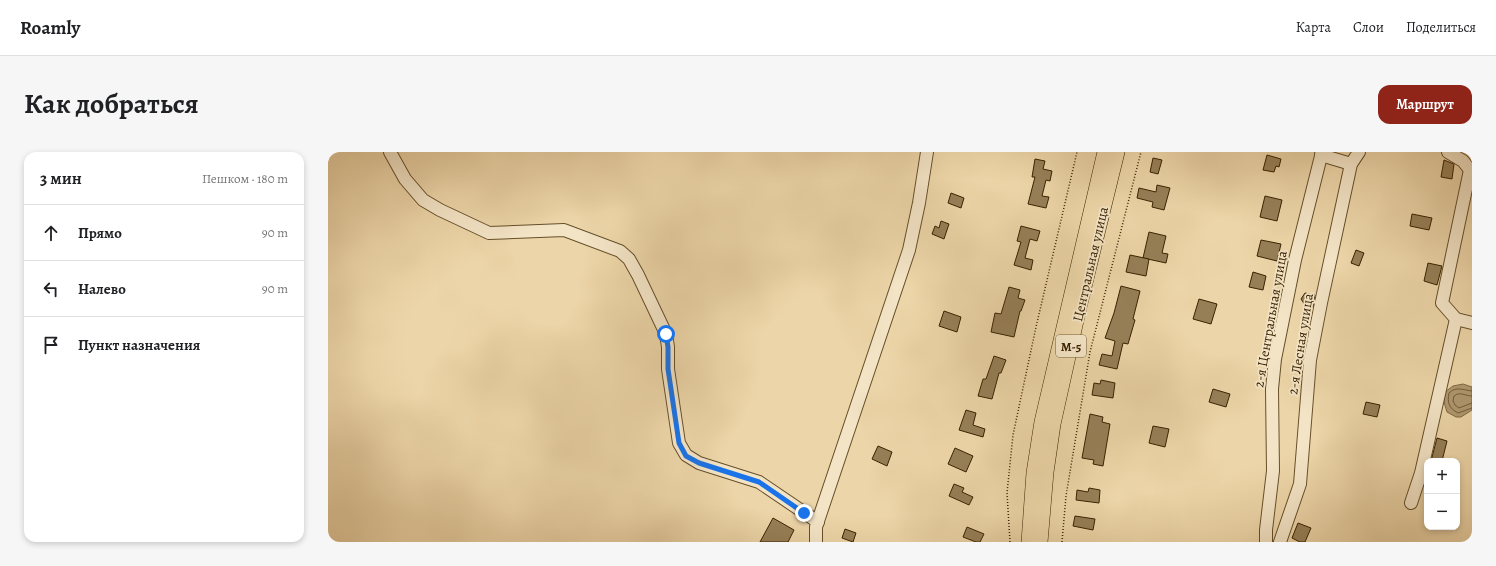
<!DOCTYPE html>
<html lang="ru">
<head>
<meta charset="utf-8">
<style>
  :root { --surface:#fff; --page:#f6f6f6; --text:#202124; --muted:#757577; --line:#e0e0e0; --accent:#8f2418 }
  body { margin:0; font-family:Alegreya,serif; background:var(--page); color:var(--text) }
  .controls { position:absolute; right:12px; bottom:12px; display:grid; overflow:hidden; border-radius:8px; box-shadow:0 2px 6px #0003 }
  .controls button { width:36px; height:36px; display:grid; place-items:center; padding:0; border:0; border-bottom:1px solid var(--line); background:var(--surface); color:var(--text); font:20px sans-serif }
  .stop { position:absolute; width:12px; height:12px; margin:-9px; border:3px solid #1a73e8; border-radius:50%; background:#fff }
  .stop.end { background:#1a73e8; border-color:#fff; box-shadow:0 1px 4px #0008 }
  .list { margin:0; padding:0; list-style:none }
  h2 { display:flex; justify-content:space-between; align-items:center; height:52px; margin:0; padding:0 16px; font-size:17px }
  h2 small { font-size:13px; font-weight:400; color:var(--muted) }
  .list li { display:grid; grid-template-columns:26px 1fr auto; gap:12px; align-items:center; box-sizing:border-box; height:56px; padding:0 16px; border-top:1px solid var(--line) }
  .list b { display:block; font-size:15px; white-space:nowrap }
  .list em { font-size:13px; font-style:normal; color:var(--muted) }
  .icon { flex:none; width:22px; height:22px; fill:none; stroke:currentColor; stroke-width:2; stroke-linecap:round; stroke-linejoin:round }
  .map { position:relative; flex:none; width:1144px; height:390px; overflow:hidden; border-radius:12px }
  header { display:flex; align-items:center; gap:24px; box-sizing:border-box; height:56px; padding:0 20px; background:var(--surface); border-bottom:1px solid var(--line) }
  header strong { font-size:19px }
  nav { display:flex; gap:22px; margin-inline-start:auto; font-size:14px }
  .intro { display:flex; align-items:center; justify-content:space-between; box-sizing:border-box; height:96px; padding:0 24px }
  h1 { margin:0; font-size:28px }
  .button { padding:10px 18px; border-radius:12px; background:var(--accent); color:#fff; font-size:14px; font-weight:700 }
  main { display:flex; gap:24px; padding:0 24px }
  aside { flex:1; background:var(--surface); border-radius:12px; box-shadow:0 2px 6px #0003 }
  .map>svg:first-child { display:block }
  .water { fill:#af986f; stroke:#806943 }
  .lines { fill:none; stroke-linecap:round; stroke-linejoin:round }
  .shore { stroke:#745d38; stroke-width:1 }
  .building { fill:#967f57; stroke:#392200 }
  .minor-casing { stroke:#664f2a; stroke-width:14 }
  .major-casing { stroke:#392200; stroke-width:16 }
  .path { stroke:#392200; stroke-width:1.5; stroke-dasharray:1 2; stroke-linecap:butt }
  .minor { stroke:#f3e4c6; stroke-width:12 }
  .major { stroke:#ecd5a8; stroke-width:15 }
  .route { stroke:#1a73e8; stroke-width:5 }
  .labels { text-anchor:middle; stroke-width:3.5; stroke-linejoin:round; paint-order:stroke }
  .shield { fill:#f3e4c6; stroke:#715c3b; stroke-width:1 }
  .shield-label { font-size:13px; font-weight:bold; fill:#392200 }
  .street-label { font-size:14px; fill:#392200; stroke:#f3e4c6 }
</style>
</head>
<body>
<header>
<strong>Roamly</strong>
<nav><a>Карта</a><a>Слои</a><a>Поделиться</a></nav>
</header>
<div class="intro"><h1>Как добраться</h1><a class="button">Маршрут</a></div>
<main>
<aside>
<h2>3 мин<small>Пешком · 180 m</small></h2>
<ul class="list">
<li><svg class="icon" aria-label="ahead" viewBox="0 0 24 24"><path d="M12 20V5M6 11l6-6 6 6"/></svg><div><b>Прямо</b></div><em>90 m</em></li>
<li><svg class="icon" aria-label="left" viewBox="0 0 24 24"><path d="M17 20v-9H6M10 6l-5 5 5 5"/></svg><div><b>Налево</b></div><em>90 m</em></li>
<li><svg class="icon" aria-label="arrive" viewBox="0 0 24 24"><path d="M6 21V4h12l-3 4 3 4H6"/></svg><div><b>Пункт назначения</b></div></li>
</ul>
</aside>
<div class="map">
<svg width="1144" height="390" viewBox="0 0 1144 390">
  <rect width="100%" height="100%" fill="#ecd5a8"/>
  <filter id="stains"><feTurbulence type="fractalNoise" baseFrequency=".005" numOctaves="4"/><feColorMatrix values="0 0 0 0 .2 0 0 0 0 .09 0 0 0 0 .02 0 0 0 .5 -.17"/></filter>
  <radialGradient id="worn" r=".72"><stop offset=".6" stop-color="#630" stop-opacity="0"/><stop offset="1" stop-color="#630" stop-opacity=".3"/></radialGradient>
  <polygon class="water" points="1135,232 1144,235 1144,258 1133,265 1128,265 1119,260 1116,250 1117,240 1125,234"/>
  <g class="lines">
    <g class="shore">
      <path d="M1144,239c-9,-1 -16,-5 -23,2 -2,10 0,15 9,20l14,-5"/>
      <path d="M1144,244c-7,0 -12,-5 -18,0l-1,5 2,4 4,3 13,-5"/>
    </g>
  </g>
  <g class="building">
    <polygon points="939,3 953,7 951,15 948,14 946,20 935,18"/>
    <polygon points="825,6 834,8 830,22 822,20"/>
    <polygon points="707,7 717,9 715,17 724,19 722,29 718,28 714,44 721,45 718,56 700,52 707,25 704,25"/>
    <polygon points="1116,8 1126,12 1124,27 1113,25"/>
    <polygon points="829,33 842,36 836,58 824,55 825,50 809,46 811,36 828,40"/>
    <polygon points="623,41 636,46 633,56 620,51"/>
    <polygon points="937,44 954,48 949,69 932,65"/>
    <polygon points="1084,62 1104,66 1101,78 1082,74"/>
    <polygon points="613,69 621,72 616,87 604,82 607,74 611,76"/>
    <polygon points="693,74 712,79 709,89 702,87 697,106 705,108 703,118 686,113 693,90 689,89"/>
    <polygon points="821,80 838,84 834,101 840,102 838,111 815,106"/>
    <polygon points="933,88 953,92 949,109 929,104"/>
    <polygon points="1028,98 1036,101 1031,114 1023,111"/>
    <polygon points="802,103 821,107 818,124 798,120"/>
    <polygon points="1100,111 1114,114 1109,133 1096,129"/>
    <polygon points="925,120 938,124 935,138 921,135"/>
    <polygon points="793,134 812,139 805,167 807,168 800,192 795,191 789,217 771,213 774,202 784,204 787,189 777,186 786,161"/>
    <polygon points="681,135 692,138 690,146 697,148 693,159 692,159 686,185 663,180 667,161 673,162"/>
    <polygon points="977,141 987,143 985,155 977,153 973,147"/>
    <polygon points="871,147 889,152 883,172 865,167"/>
    <polygon points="616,159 633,165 629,180 611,174"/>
    <polygon points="666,204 678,208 673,221 671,221 664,247 650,244 655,227 658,227"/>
    <polygon points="773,228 787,231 785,246 764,243 766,231 772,232"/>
    <polygon points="885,237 902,242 898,255 881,250"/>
    <polygon points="1038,250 1052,253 1049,265 1035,262"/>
    <polygon points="638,258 648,261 645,273 657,277 655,285 631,278"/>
    <polygon points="762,262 775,265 774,270 782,272 775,314 765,312 766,308 754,306"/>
    <polygon points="825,274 841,277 837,295 821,291"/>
    <polygon points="1109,286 1119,289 1114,309 1103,309"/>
    <polygon points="550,294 564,300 559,314 544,307"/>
    <polygon points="627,296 645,304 638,320 620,312"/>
    <polygon points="626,332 636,336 634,340 645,345 641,353 621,344"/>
    <polygon points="761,336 772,338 771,351 748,348 749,338 760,340"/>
    <polygon points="747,364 767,367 765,378 745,374"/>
    <polygon points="445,366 466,378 460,390 432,390"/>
    <polygon points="970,371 983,376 977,390 972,390 964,386"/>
    <polygon points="639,375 656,382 652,390 648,390 635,385"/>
    <polygon points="517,377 528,381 525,390 514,386"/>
  </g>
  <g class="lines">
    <defs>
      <g id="minor">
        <polyline points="62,0 77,27 95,48 112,58 161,81 236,78 292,99 301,107 310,123 338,182 340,195 340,217 351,291 358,303 371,311 431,330 490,370"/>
        <polyline points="993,3 1023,12"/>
        <polyline points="1128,167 1144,171"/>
        <polyline points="1083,351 1093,321 1128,167 1114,151 1142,18 1135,9 1120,0"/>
        <polyline points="488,390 488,375 581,98 591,51 599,0"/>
        <polyline points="938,390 938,378 945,319 944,237 947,207 967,108 994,0"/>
        <polyline points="952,390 972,332 982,208 993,151 1023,12 1031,0"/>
      </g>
      <g id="major">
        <polyline points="701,390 706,321 714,270 777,0"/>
        <polyline points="712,390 718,320 725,272 751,155 789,0"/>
      </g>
    </defs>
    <use href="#minor" class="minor-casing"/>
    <use href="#major" class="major-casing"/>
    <g class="path">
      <polyline points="682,390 679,341 685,283 708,175 749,0"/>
      <polyline points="734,390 738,344 762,200 813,0"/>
    </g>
    <use href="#minor" class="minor"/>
    <use href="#major" class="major"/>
  </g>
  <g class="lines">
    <polyline class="route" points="338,182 340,195 340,217 351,291 358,304 371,311 431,330 476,361"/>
  </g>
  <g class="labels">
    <rect class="shield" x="728" y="183" width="30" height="22" rx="3"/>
    <g class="shield-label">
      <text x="743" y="199">М-5</text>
    </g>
    <g class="street-label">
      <text transform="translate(762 112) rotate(-77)" y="5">Центральная улица</text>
      <text transform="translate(942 167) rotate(-80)" y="5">2-я Центральная улица</text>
      <text transform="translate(972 192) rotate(-81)" y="5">2-я Лесная улица</text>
    </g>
  </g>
  <rect width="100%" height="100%" filter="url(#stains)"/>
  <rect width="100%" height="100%" fill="url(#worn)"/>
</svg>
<div class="controls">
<button>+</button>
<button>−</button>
</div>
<div class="stop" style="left:338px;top:182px"></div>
<div class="stop end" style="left:476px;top:361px"></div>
</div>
</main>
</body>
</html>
